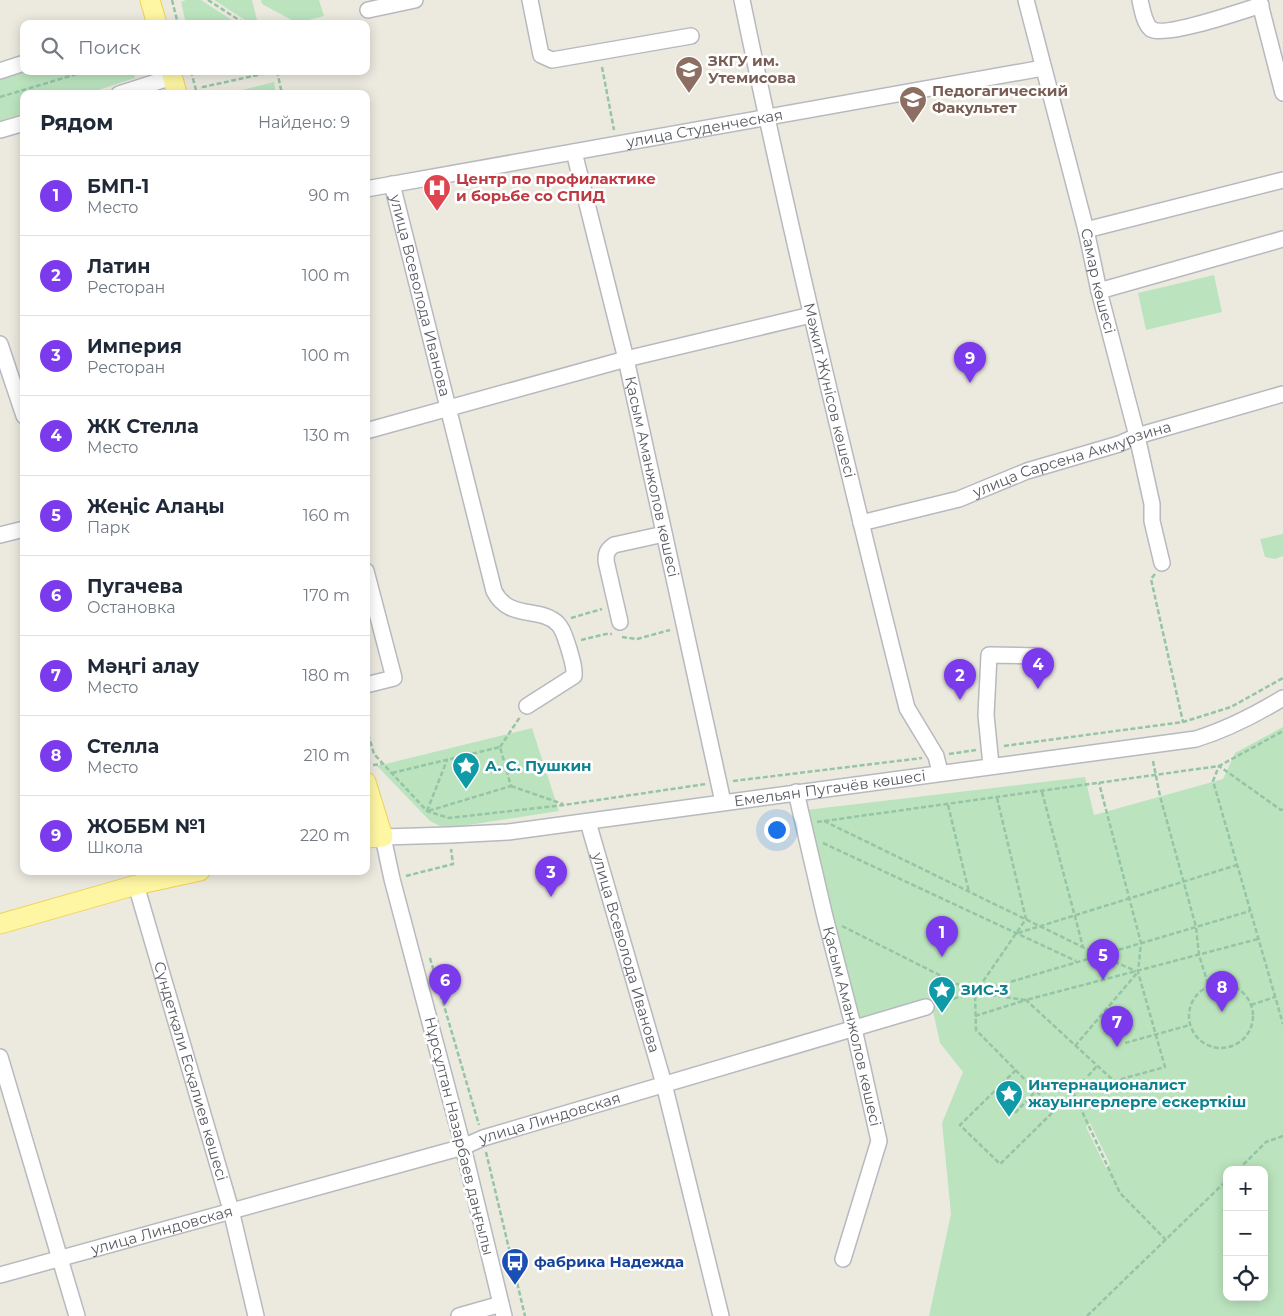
<!DOCTYPE html>
<html lang="ru">
<head>
<meta charset="utf-8">
<style>
  :root { --surface:#fff; --page:#f2f2f3; --text:#1f2937; --muted:#747a83; --line:#e0e1e3; --accent:#7c3aed }
  body { margin:0; font-family:Montserrat,sans-serif; background:var(--page); color:var(--text) }
  .controls { position:absolute; right:15px; bottom:15px; display:grid; overflow:hidden; border-radius:10px; box-shadow:0 2px 12px #0003 }
  .controls button { width:45px; height:45px; display:grid; place-items:center; padding:0; border:0; border-bottom:1px solid var(--line); background:var(--surface); color:var(--text); font:25px sans-serif }
  .you { position:absolute; left:776px; top:829px; width:18px; height:18px; margin:-12px; border:4px solid #fff; border-radius:50%; background:#1a73e8; box-shadow:0 0 0 8px #1a73e833 }
  .badge { display:grid; place-items:center; width:32px; height:32px; border-radius:50%; background:var(--accent); color:#fff; font-size:16px; font-weight:700 }
  .pin { position:absolute; translate:-50% -41px; filter:drop-shadow(0 1px 2px #0008) }
  .pin::after { content:''; position:absolute; top:26px; width:18px; height:15px; background:inherit; clip-path:polygon(0 0,100% 0,50% 100%) }
  .list { margin:0; padding:0; list-style:none }
  h2 { display:flex; justify-content:space-between; align-items:center; height:65px; margin:0; padding:0 20px; font-size:21px }
  h2 small { font-size:16px; font-weight:400; color:var(--muted) }
  .list li { display:grid; grid-template-columns:32px 1fr auto; gap:15px; align-items:center; box-sizing:border-box; height:80px; padding:0 20px; border-top:1px solid var(--line) }
  .list b { display:block; font-size:19px; white-space:nowrap }
  .list p { margin:0; font-size:16px; white-space:nowrap; color:var(--muted) }
  .list em { font-size:16px; font-style:normal; color:var(--muted) }
  .icon { flex:none; width:28px; height:28px; fill:none; stroke:currentColor; stroke-width:2; stroke-linecap:round; stroke-linejoin:round }
  .map { position:relative; flex:none; width:1283px; height:1316px; overflow:hidden }
  .search { position:absolute; background:var(--surface); box-shadow:0 2px 12px #0003; left:20px; top:20px; width:350px; height:55px; display:flex; align-items:center; gap:12px; box-sizing:border-box; padding:0 18px; border-radius:10px; color:var(--muted); font-size:19px }
  .panel { position:absolute; background:var(--surface); box-shadow:0 2px 12px #0003; left:20px; top:90px; width:350px; height:785px; border-radius:10px }
  .map>svg:first-child { display:block }
  .green { fill:#bbe4be; fill-rule:evenodd }
  .lines { fill:none; stroke-linecap:round; stroke-linejoin:round }
  .minor-casing { stroke:#b7b9bf; stroke-width:18 }
  .major-casing { stroke:#f0d054; stroke-width:21 }
  .path { stroke:#95c4a6; stroke-width:2.5; stroke-dasharray:5 2.5; stroke-linecap:butt }
  .minor { stroke:#fff; stroke-width:15 }
  .major { stroke:#fef6a2; stroke-width:19 }
  .labels { text-anchor:middle; stroke-width:5; stroke-linejoin:round; paint-order:stroke }
  .education-label { font-size:15px; font-weight:bold; fill:#785e54; stroke:#fff; text-anchor:start }
  .street-label { font-size:15px; fill:#585b61; stroke:#fff }
  .health-label { font-size:15px; font-weight:bold; fill:#be3a42; stroke:#fff; text-anchor:start }
  .culture-label { font-size:15px; font-weight:bold; fill:#0d838f; stroke:#fff; text-anchor:start }
  .transit-label { font-size:15px; font-weight:bold; fill:#164399; stroke:#fff; text-anchor:start }
</style>
</head>
<body>
<div class="map">
<svg width="1283" height="1316" viewBox="0 0 1283 1316">
  <rect width="100%" height="100%" fill="#eceadf"/>
  <g class="green">
    <polygon points="186,0 201,0 238,24 186,24 181,2"/>
    <polygon points="214,0 252,0 258,24 251,24"/>
    <polygon points="261,0 319,0 324,16 297,23 262,4"/>
    <polygon points="24,69 24,71 133,71 135,78 86,94 24,94 24,113 0,121 0,77"/>
    <polygon points="274,82 276,94 227,94"/>
    <polygon points="1214,275 1222,312 1146,330 1138,293"/>
    <polygon points="1283,534 1283,556 1275,559 1265,557 1260,539"/>
    <path d="M1283,727v589h-354l22,-102 -9,-91 21,-51 -23,-29 -10,-45 -71,20 -53,-208 279,-33 9,38 129,-36 12,-26zM1090,1123l20,41 -4,4 -20,-41zM1227,1170h37v127h-37z"/>
    <polygon points="532,728 559,811 456,827 440,826 430,821 377,766"/>
  </g>
  <g class="lines">
    <defs>
      <g id="minor">
        <polyline points="530,0 541,55 552,60 691,36"/>
        <path id="s1" d="M742,0c49,238 106,473 165,708l29,48 4,16"/>
        <path id="s2" d="M1026,0l60,230 13,61 38,145 15,68v17l10,42"/>
        <path d="M1140,0c2,9 4,23 11,29 13,9 91,-18 110,-24"/>
        <polyline points="1259,0 1283,93"/>
        <polyline points="368,10 415,0"/>
        <polyline points="0,71 24,63"/>
        <polyline points="119,94 172,77"/>
        <polyline points="0,130 24,123"/>
        <path id="s3" d="M574,152l52,207 97,443"/>
        <path id="s4" d="M392,184l102,407c15,30 47,15 64,33 6,6 8,17 11,25 2,8 6,18 5,27l-47,30"/>
        <path id="s5" d="M366,189l677,-121"/>
        <polyline points="1086,230 1283,180"/>
        <polyline points="1099,291 1283,239"/>
        <polyline points="0,344 24,416"/>
        <polyline points="366,431 626,359 811,315"/>
        <path id="s6" d="M861,523l98,-24 68,-28 92,-27 18,-8 146,-42"/>
        <polyline points="0,535 24,529"/>
        <polyline points="366,571 394,678 366,685"/>
        <path d="M620,622l-14,-61c0,-8 1,-11 8,-16l50,-11"/>
        <polyline points="991,765 986,715 989,655 1039,656"/>
        <path id="s7" d="M796,792l29,125 29,112 25,112 -36,118"/>
        <path id="s8" d="M588,822l76,262 57,232"/>
        <path id="s9" d="M136,885l95,325 25,106"/>
        <polyline points="0,1057 77,1316"/>
        <path id="s10" d="M0,1275l463,-128 20,-9 443,-131"/>
        <polyline points="459,1316 501,1304"/>
        <path id="s11" d="M504,1316l-41,-169 -71,-268 -9,-42 67,-2 58,-3 688,-93c32,-10 59,-24 87,-41"/>
      </g>
      <g id="major">
        <polyline points="150,0 157,24"/>
        <polyline points="171,71 177,94"/>
        <polyline points="366,782 383,837 366,838"/>
        <polyline points="0,924 136,885 200,871"/>
      </g>
    </defs>
    <use href="#minor" class="minor-casing"/>
    <use href="#major" class="major-casing"/>
    <g class="path">
      <polyline points="172,0 178,24"/>
      <polyline points="208,0 245,24"/>
      <polyline points="602,67 614,130"/>
      <polyline points="191,71 197,94"/>
      <polyline points="277,71 282,94"/>
      <polyline points="198,94 203,87 276,71"/>
      <polyline points="0,97 87,71"/>
      <polyline points="1155,574 1151,579 1183,722"/>
      <polyline points="571,618 602,609"/>
      <polyline points="622,637 637,639 670,630"/>
      <polyline points="581,640 606,634 612,634"/>
      <polyline points="366,727 374,754 427,811 449,818 564,805 706,784"/>
      <polyline points="1004,746 1183,722 1231,707 1283,678"/>
      <polyline points="500,747 520,717"/>
      <polyline points="949,754 976,750"/>
      <polyline points="1153,761 1160,796 1196,927 1199,955 1209,987"/>
      <polyline points="373,765 382,764"/>
      <polyline points="392,773 500,747 511,786 428,811"/>
      <polyline points="733,781 922,758"/>
      <polyline points="511,786 563,804"/>
      <polyline points="1042,792 1083,947"/>
      <polyline points="997,798 1026,919 975,993 976,1030 1055,1110 1085,1079"/>
      <polyline points="948,805 969,892"/>
      <polyline points="1283,809 1281,810 1219,766 1213,781 1283,1024"/>
      <polyline points="427,811 447,760"/>
      <polyline points="824,821 1099,955 1136,971"/>
      <polyline points="817,822 1219,766 1283,731"/>
      <polyline points="823,843 1076,961"/>
      <polyline points="406,876 453,864 451,849"/>
      <polyline points="842,926 975,993 1026,1000 1258,939"/>
      <polyline points="1018,933 1237,865"/>
      <polyline points="430,958 479,1125"/>
      <circle cx="1221" cy="1016" r="32"/>
      <polyline points="939,1003 1250,911"/>
      <polyline points="1251,1005 1275,997"/>
      <polyline points="975,1016 1026,1000 1114,1081 1165,1067 1138,972 1141,943 1099,783"/>
      <polyline points="1125,1043 1190,1025"/>
      <polyline points="1075,1046 1137,973"/>
      <polyline points="1016,1070 960,1125 1000,1164 1055,1110"/>
      <polyline points="1088,1076 1097,1066"/>
      <polyline points="1073,1092 1120,1193 1166,1240"/>
      <polyline points="1015,1113 1036,1091"/>
      <polyline points="486,1152 525,1316"/>
      <polyline points="1238,1170 1266,1142 1283,1136"/>
      <polyline points="1087,1316 1227,1180"/>
    </g>
    <use href="#minor" class="minor"/>
    <use href="#major" class="major"/>
  </g>
  <defs>
    <symbol id="university-pin" viewBox="-11 -11 22 30"><path d="M0 17L-7.5 6A9.5 9.5 0 1 1 7.5 6Z" fill="#8d6e63" stroke="#fff"/><path d="M0-5L7-2L0 1L-7-2ZM-4 1L0 2.5L4 1V4Q0 6-4 4Z" fill="#fff"/></symbol>
    <symbol id="hospital-pin" viewBox="-11 -11 22 30"><path d="M0 17L-7.5 6A9.5 9.5 0 1 1 7.5 6Z" fill="#e0444e" stroke="#fff"/><path d="M-5-5h3v3.5h4V-5h3V5h-3V1.5h-4V5h-3Z" fill="#fff"/></symbol>
    <symbol id="sight-pin" viewBox="-11 -11 22 30"><path d="M0 17L-7.5 6A9.5 9.5 0 1 1 7.5 6Z" fill="#0f9aa8" stroke="#fff"/><path d="M0-6L1.8-2.2L6-1.7L2.9 1.2L3.7 5.4L0 3.3L-3.7 5.4L-2.9 1.2L-6-1.7L-1.8-2.2Z" fill="#fff"/></symbol>
    <symbol id="bus-pin" viewBox="-11 -11 22 30"><path d="M0 17L-7.5 6A9.5 9.5 0 1 1 7.5 6Z" fill="#1a4fb4" stroke="#fff"/><path d="M-5-6H5V4H4V6H2V4H-2V6H-4V4H-5ZM-3.5-4V0h7V-4ZM-3.5 1.2v1.5H-2V1.2ZM2 1.2v1.5H3.5V1.2Z" fill="#fff"/></symbol>
  </defs>
  <g fill-rule="evenodd">
    <use href="#university-pin" x="673" y="54" width="32" height="43"/>
    <use href="#university-pin" x="897" y="84" width="32" height="43"/>
    <use href="#hospital-pin" x="421" y="172" width="32" height="43"/>
    <use href="#sight-pin" x="450" y="750" width="32" height="43"/>
    <use href="#sight-pin" x="926" y="974" width="32" height="43"/>
    <use href="#sight-pin" x="993" y="1078" width="32" height="43"/>
    <use href="#bus-pin" x="499" y="1246" width="32" height="43"/>
  </g>
  <g class="labels">
    <g class="education-label">
      <text x="708" y="66">ЗКГУ им.<tspan x="708" dy="17">Утемисова</tspan></text>
      <text x="932" y="96">Педогагический<tspan x="932" dy="17">Факультет</tspan></text>
    </g>
    <g class="street-label">
      <text dy="5" stroke="none"><textPath href="#s5" startOffset="344">улица Студенческая</textPath></text>
      <text dy="5" stroke="none"><textPath href="#s2" startOffset="290">Самар көшесі</textPath></text>
      <text dy="5" stroke="none"><textPath href="#s4" startOffset="115">улица Всеволода Иванова</textPath></text>
      <text dy="5" stroke="none"><textPath href="#s1" startOffset="400">Мәжит Жүнісов көшесі</textPath></text>
      <text dy="5" stroke="none"><textPath href="#s6" startOffset="221">улица Сарсена Акмурзина</textPath></text>
      <text dy="5" stroke="none"><textPath href="#s3" startOffset="334">Қасым Аманжолов көшесі</textPath></text>
      <text dy="5" stroke="none"><textPath href="#s11" startOffset="944">Емельян Пугачёв көшесі</textPath></text>
      <text dy="5" stroke="none"><textPath href="#s8" startOffset="136">улица Всеволода Иванова</textPath></text>
      <text dy="5" stroke="none"><textPath href="#s7" startOffset="241">Қасым Аманжолов көшесі</textPath></text>
      <text dy="5" stroke="none"><textPath href="#s9" startOffset="194">Сүндетқали Есқалиев көшесі</textPath></text>
      <text dy="5" stroke="none"><textPath href="#s10" startOffset="572">улица Линдовская</textPath></text>
      <text transform="translate(459 1136) rotate(76)" y="5">Нұрсұлтан Назарбаев даңғылы</text>
      <text dy="5" stroke="none"><textPath href="#s10" startOffset="168">улица Линдовская</textPath></text>
    </g>
    <g class="health-label">
      <text x="456" y="184">Центр по профилактике<tspan x="456" dy="17">и борьбе со СПИД</tspan></text>
    </g>
    <g class="culture-label">
      <text x="485" y="771">А. С. Пушкин</text>
      <text x="961" y="995">ЗИС-3</text>
      <text x="1028" y="1090">Интернационалист<tspan x="1028" dy="17">жауынгерлерге ескерткіш</tspan></text>
    </g>
    <g class="transit-label">
      <text x="534" y="1267">фабрика Надежда</text>
    </g>
  </g>
</svg>
<div class="controls">
<button>+</button>
<button>−</button>
<button><svg class="icon" aria-label="locate" viewBox="0 0 24 24"><circle cx="12" cy="12" r="6"/><path d="M12 2v4M12 18v4M2 12h4M18 12h4"/></svg></button>
</div>
<div class="you"></div>
<div class="pin badge" style="left:942px;top:957px">1</div>
<div class="pin badge" style="left:960px;top:700px">2</div>
<div class="pin badge" style="left:551px;top:897px">3</div>
<div class="pin badge" style="left:1038px;top:689px">4</div>
<div class="pin badge" style="left:1103px;top:980px">5</div>
<div class="pin badge" style="left:445px;top:1005px">6</div>
<div class="pin badge" style="left:1117px;top:1047px">7</div>
<div class="pin badge" style="left:1222px;top:1012px">8</div>
<div class="pin badge" style="left:970px;top:383px">9</div>
<div class="search"><svg class="icon" aria-label="search" viewBox="0 0 24 24"><circle cx="10" cy="10" r="6"/><path d="M15 15l6 6"/></svg>Поиск</div>
<section class="panel">
<h2>Рядом<small>Найдено: 9</small></h2>
<ul class="list">
<li><span class="badge">1</span><div><b>БМП-1</b><p>Место</p></div><em>90 m</em></li>
<li><span class="badge">2</span><div><b>Латин</b><p>Ресторан</p></div><em>100 m</em></li>
<li><span class="badge">3</span><div><b>Империя</b><p>Ресторан</p></div><em>100 m</em></li>
<li><span class="badge">4</span><div><b>ЖК Стелла</b><p>Место</p></div><em>130 m</em></li>
<li><span class="badge">5</span><div><b>Жеңіс Алаңы</b><p>Парк</p></div><em>160 m</em></li>
<li><span class="badge">6</span><div><b>Пугачева</b><p>Остановка</p></div><em>170 m</em></li>
<li><span class="badge">7</span><div><b>Мәңгі алау</b><p>Место</p></div><em>180 m</em></li>
<li><span class="badge">8</span><div><b>Стелла</b><p>Место</p></div><em>210 m</em></li>
<li><span class="badge">9</span><div><b>ЖОББМ №1</b><p>Школа</p></div><em>220 m</em></li>
</ul>
</section>
</div>
</body>
</html>
